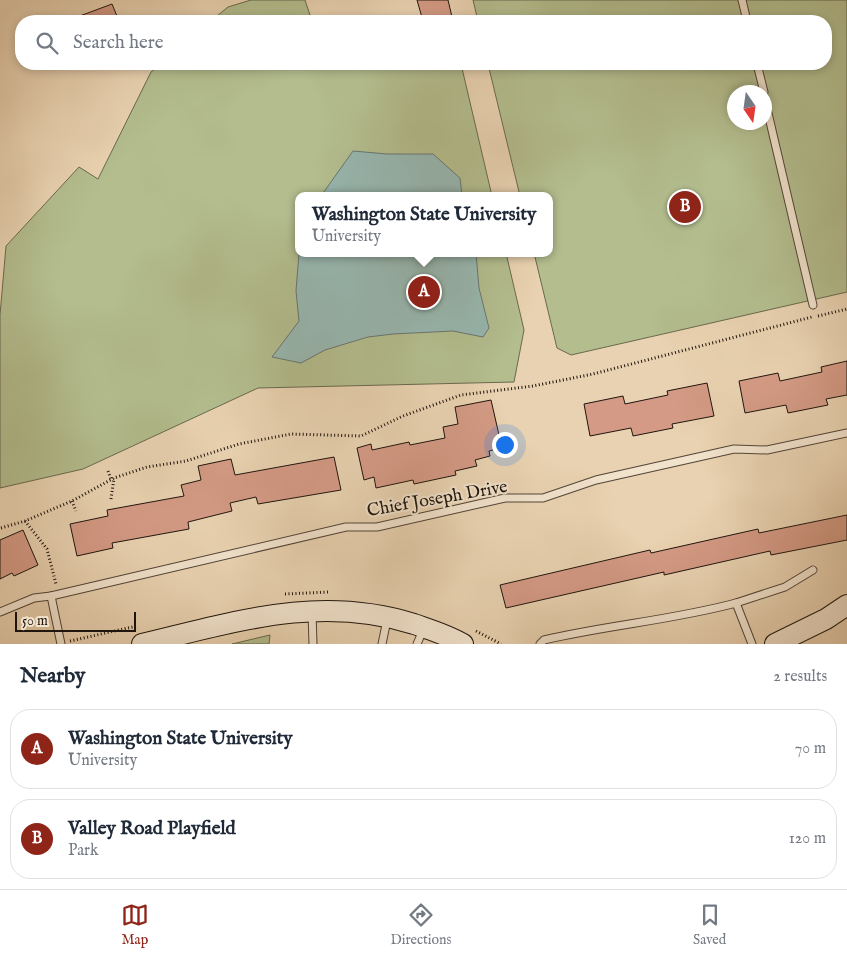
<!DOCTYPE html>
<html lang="en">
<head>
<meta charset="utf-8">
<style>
  :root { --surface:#fff; --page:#f6f6f7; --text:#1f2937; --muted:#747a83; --line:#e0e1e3; --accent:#8f2418 }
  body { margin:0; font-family:"IM FELL English",serif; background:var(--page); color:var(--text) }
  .compass { position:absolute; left:727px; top:85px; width:45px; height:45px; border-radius:50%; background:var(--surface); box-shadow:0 2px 8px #0003; rotate:167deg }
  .scale { position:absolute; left:15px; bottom:12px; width:121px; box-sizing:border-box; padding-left:5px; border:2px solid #1f150d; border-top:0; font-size:14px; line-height:18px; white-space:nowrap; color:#1f150d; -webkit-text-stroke:4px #f1e2cc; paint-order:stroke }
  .you { position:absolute; left:504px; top:444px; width:18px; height:18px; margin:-12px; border:4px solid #fff; border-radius:50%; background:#1a73e8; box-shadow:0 0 0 8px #1a73e833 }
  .badge { display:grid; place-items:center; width:32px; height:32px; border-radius:50%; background:var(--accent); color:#fff; font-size:16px; font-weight:700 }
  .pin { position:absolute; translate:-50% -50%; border:2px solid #fff; box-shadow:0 1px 5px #0006 }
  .popup { position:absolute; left:295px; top:192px; width:258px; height:65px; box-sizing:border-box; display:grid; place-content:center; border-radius:10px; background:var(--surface); filter:drop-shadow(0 1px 4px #0005); font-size:16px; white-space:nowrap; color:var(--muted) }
  .popup b { font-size:19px; color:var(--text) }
  .popup::after { content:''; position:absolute; left:50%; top:100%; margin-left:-10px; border:10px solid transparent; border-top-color:var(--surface) }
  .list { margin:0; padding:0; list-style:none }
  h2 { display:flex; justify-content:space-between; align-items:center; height:65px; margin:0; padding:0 20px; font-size:21px }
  h2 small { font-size:16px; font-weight:400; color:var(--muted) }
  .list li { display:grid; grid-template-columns:32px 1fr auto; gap:15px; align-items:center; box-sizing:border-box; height:80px; margin:0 10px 10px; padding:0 10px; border:1px solid var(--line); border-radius:20px }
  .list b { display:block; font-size:19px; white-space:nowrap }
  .list p { margin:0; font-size:16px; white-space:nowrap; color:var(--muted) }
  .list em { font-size:16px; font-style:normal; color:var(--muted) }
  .icon { flex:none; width:28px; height:28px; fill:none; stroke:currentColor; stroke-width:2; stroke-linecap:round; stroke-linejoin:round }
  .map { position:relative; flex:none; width:847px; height:644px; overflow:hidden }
  .search { position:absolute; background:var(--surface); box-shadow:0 2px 8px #0003; left:15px; right:15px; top:15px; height:55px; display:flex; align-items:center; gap:12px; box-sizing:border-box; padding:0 18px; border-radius:20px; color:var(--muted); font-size:19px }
  .sheet { height:245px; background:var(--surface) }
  nav { display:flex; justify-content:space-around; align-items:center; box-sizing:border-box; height:70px; border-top:1px solid var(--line); background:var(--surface); font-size:14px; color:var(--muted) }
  nav a { display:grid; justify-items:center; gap:2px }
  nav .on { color:var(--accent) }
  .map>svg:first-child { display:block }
  .green { fill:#b3bd8e; stroke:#69694e; fill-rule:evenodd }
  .water { fill:#97b7b0; stroke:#67766f }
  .building { fill:#d49a85; stroke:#1f150d }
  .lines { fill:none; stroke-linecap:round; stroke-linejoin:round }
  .lane-casing { stroke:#524436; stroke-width:9 }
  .secondary-casing { stroke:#1f150d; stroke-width:22 }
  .path { stroke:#1f150d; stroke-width:3; stroke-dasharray:1 2.5; stroke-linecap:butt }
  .lane { stroke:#f1e2cc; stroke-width:7 }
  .secondary { stroke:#f1e2cc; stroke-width:20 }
  .labels { text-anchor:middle; stroke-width:4; stroke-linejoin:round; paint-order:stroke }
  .street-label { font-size:18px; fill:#1f150d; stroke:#f1e2cc }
</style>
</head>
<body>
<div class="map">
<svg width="847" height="644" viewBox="0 0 847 644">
  <rect width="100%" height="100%" fill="#e9d2b1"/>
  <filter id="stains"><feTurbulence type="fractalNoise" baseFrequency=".004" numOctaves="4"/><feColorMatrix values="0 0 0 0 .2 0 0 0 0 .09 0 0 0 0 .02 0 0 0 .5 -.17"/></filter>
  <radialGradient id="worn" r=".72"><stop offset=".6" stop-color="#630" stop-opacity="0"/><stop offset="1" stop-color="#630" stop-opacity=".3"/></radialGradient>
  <g class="green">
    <polygon points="251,0 305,0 312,21 211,21 228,7"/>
    <path d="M473,0h374v292l-276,63 -14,-7 -23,-95h15v-57h-29l-32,-132h338v-43h-348zM734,92h30v30h-30z"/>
    <polygon points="161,64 461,64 492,196 299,196 299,253 506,253 524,330 514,382 258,388 83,469 0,488 0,315 6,246 79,167 98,179 151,72"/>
    <polygon points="270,635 269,644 232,644"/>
  </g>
  <g class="water">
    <polygon points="353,151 387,154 433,154 460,178 462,196 321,196"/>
    <polygon points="299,253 476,253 479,288 489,328 483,337 453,331 393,334 368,337 325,350 301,363 272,357 299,321 296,291"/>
  </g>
  <g class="building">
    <polygon points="417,0 448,0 453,21 423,21"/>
    <polygon points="112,4 119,21 69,21 69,20"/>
    <polygon points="847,361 847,395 826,399 828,405 788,413 786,405 745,413 739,381 778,373 780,381 822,372 821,367"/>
    <polygon points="707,383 714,416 672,424 673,428 633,436 631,428 590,436 584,404 623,396 625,404 668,395 667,391"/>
    <polygon points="491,400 502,448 489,451 490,456 475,460 477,466 455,471 456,475 414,484 413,480 376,488 374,477 364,480 357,448 371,444 372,450 409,442 410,445 445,438 443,427 458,424 455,407"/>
    <polygon points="334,457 341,490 258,504 256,497 230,503 232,511 188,522 189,529 112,543 113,548 77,556 70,524 108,516 107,510 184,496 181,485 201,480 198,466 231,459 235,475"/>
    <polygon points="847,515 847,540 771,555 770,551 664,575 664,572 506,608 500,585 650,550 651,553 758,529 759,533"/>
    <polygon points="23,530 38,565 14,576 12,573 0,579 0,540"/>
  </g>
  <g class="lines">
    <defs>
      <g id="lane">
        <polyline points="742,0 747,21"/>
        <polyline points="757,64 764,92"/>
        <polyline points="764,96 813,305"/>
        <polyline points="736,603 785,587 813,570"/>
        <polyline points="0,612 34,598 51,596"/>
        <polyline points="312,613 313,644"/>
        <polyline points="61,644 51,596 346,527 377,527 505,498 543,498 596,480 734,449 767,450 847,433"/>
        <polyline points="382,644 387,620"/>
        <polyline points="417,644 424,628"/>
        <path d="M540,644l4,-4c64,-15 129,-20 192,-37l16,41"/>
      </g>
      <g id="secondary">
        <path d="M142,644c93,-22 177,-50 272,-20 17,6 34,11 49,20"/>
        <polyline points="775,644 826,619 847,605"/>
      </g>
    </defs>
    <use href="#lane" class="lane-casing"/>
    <use href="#secondary" class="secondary-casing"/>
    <g class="path">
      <polyline points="818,316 847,309"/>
      <polyline points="108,471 111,479"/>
      <polyline points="111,499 114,478"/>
      <polyline points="72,501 76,511"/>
      <polyline points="25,521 47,549 56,584"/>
      <polyline points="1,528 25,521 72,501 114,478 147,467 186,461 239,444 291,434 361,436 403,416 461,395 533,386 593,374 812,317"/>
      <polyline points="285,594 329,592"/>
      <polyline points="476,631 501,644"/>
      <polyline points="70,641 137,626"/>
    </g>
    <use href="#lane" class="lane"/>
    <use href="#secondary" class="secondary"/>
  </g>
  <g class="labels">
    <g class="street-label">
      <text transform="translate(437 498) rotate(-10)" y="6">Chief Joseph Drive</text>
    </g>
  </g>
  <rect width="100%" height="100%" filter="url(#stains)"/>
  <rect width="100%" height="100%" fill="url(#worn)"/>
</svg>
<svg class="compass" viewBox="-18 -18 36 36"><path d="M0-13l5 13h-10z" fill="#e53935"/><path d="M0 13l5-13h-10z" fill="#747a83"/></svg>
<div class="scale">50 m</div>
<div class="you"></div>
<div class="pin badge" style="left:424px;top:292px">A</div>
<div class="popup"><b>Washington State University</b>University</div>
<div class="pin badge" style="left:685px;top:207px">B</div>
<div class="search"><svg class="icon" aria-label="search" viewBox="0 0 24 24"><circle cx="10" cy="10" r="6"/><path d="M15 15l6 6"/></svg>Search here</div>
</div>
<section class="sheet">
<h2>Nearby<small>2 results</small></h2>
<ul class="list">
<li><span class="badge">A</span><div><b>Washington State University</b><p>University</p></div><em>70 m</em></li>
<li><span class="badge">B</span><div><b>Valley Road Playfield</b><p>Park</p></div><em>120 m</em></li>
</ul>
</section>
<nav>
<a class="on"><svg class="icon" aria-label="map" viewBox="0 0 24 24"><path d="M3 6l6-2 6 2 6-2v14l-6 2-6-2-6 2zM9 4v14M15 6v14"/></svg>Map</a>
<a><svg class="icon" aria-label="directions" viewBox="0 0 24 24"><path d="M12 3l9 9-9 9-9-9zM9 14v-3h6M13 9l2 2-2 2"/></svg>Directions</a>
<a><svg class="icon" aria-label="saved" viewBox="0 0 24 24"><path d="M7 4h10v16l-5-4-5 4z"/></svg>Saved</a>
</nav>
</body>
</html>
